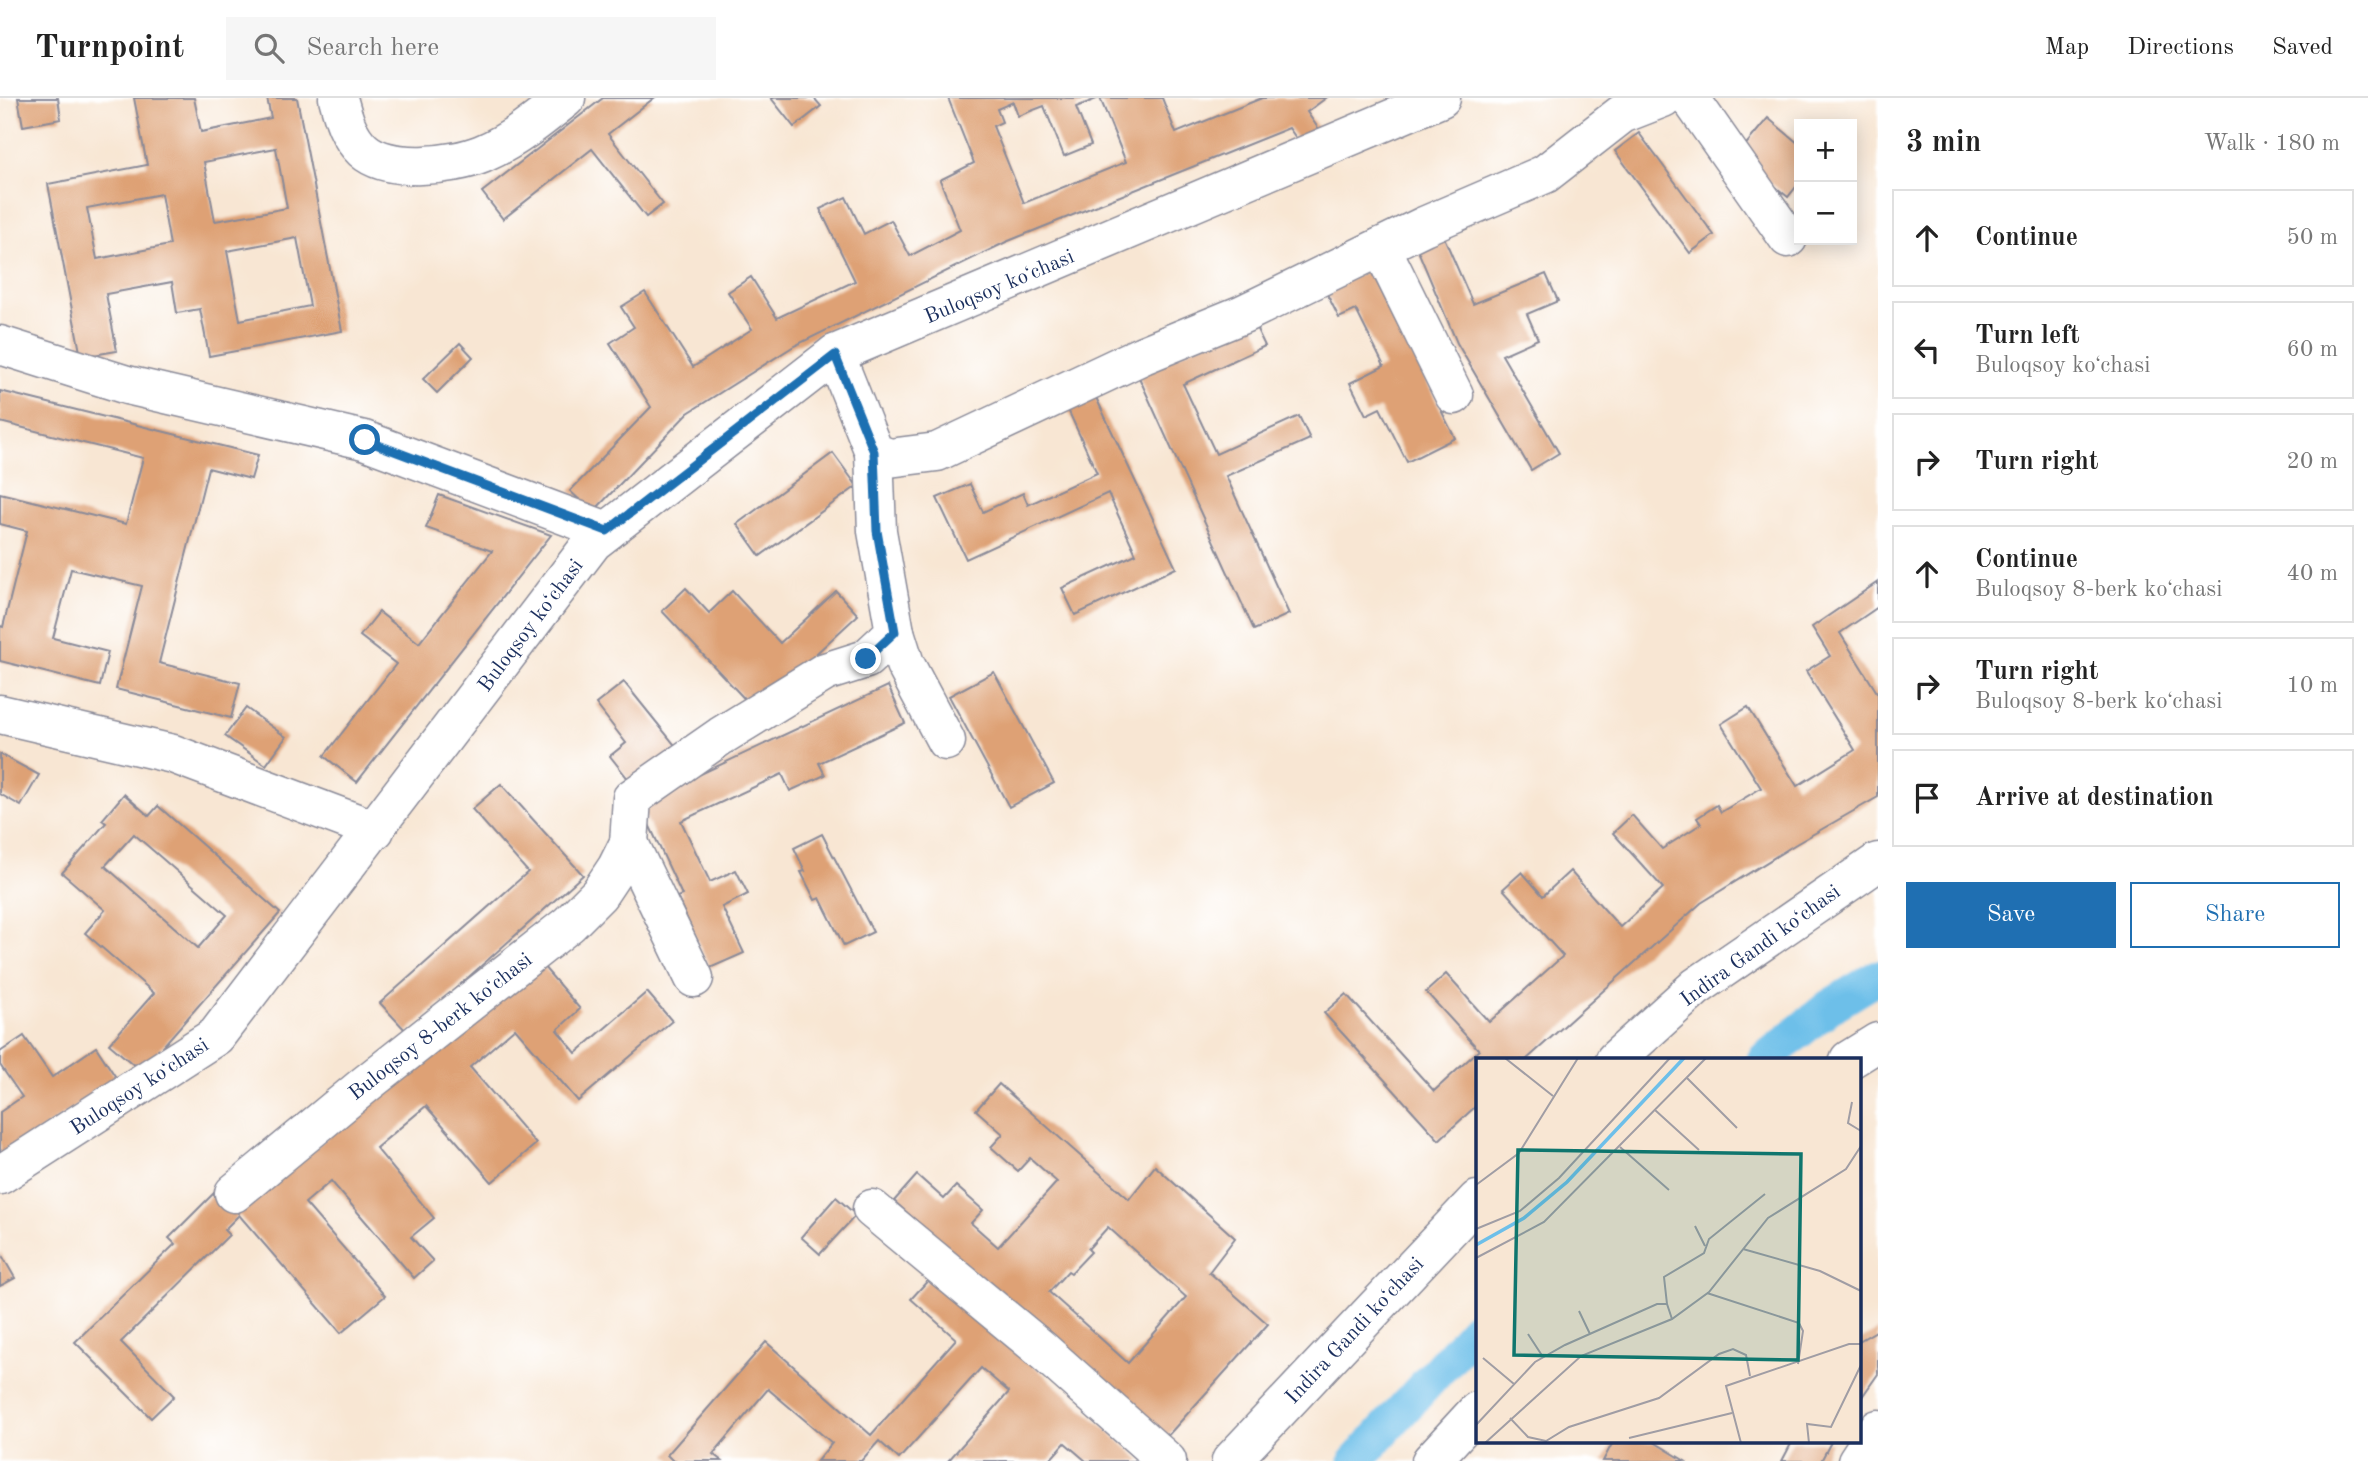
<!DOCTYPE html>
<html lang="en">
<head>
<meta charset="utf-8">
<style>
  :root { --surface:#fff; --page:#f6f6f6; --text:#222; --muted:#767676; --line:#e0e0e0; --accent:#1f6fb2 }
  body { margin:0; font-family:"Old Standard TT",serif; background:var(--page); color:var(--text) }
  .controls { position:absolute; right:21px; top:21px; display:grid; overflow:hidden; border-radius:0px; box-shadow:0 4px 18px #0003 }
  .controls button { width:63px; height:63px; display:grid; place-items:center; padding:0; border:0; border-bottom:2px solid var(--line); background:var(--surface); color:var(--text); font:35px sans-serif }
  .stop { position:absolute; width:21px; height:21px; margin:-16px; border:5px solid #1f6fb2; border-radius:50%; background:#fff }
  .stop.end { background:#1f6fb2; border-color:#fff; box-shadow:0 2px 7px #0008 }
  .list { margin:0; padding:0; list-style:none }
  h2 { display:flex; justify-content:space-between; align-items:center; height:91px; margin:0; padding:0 28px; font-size:30px }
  h2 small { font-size:23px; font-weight:400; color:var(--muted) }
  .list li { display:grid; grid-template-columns:46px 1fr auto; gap:21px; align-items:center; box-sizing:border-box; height:98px; margin:0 14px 14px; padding:0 14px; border:2px solid var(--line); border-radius:0px }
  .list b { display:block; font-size:26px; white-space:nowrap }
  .list p { margin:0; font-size:23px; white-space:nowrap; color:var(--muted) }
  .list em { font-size:23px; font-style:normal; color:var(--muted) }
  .actions { display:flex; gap:14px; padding:21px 28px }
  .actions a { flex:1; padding:16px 0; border:2px solid var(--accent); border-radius:0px; text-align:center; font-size:24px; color:var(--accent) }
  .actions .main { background:var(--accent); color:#fff }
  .icon { flex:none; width:38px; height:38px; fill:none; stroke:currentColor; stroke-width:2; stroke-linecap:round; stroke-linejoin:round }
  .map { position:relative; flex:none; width:1878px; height:1363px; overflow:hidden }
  header { display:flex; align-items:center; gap:42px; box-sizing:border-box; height:98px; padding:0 35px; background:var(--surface); border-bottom:2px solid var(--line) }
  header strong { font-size:33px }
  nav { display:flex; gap:38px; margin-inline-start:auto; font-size:24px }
  .search { width:490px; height:63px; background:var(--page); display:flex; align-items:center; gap:18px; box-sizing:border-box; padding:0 24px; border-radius:0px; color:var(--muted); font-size:26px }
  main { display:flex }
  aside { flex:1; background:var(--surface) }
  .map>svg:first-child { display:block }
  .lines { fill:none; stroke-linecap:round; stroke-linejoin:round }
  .canal { stroke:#6dbfe9; stroke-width:35 }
  .building { fill:#dea174; fill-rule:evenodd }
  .minor-casing { stroke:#8a8a98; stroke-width:41 }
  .minor { stroke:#fff; stroke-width:38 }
  .route { stroke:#1f6fb2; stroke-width:9 }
  .labels { text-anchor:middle; stroke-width:6; stroke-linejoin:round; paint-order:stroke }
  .street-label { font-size:21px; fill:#1b2f5e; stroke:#fff }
  .inset-river { fill:none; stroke:#6dbfe9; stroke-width:3.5 }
  .inset-road { fill:none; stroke:#a09da4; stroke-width:2 }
  .view { fill:#0f766e; fill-opacity:0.15; stroke:#0f766e; stroke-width:3.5 }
  .inset-edge { fill:none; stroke:#1b2f5e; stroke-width:3.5 }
</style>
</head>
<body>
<header>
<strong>Turnpoint</strong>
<div class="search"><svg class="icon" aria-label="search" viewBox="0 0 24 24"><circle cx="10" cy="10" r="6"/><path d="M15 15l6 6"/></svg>Search here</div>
<nav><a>Map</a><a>Directions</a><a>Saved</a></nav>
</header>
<main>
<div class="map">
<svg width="1878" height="1363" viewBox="0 0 1878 1363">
  <rect width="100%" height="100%" fill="#fff"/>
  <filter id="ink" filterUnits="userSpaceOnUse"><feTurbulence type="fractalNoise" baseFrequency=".0143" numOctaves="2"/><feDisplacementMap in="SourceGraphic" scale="14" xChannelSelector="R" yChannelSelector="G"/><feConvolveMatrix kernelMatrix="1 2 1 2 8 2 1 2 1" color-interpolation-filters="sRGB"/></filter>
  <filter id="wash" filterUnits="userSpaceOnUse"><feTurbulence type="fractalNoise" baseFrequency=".00686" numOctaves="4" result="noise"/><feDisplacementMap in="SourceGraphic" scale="28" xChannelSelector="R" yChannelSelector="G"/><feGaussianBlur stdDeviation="1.57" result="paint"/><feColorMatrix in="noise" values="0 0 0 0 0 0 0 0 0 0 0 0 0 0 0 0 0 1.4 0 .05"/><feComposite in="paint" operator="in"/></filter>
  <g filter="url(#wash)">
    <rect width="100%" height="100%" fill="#f8e6d3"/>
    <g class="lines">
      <g class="canal">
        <polyline points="1764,962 1829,909 1878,879"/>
        <polyline points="1356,1363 1477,1230"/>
      </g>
    </g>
    <g id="blocks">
      <g class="building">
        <polygon points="18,0 58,0 61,21 23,28"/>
        <path d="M134,0h60l7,34 70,-14 -4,-20h30l45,233 -133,25 -9,-47 -23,4 -5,-31 -66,12 11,57 -36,6 -33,-173 99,-19zM276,50l11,60 -72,13 -11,-59zM161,96l9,51 -73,14 -10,-51zM297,140l13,68 -70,14 -13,-69z"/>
        <polygon points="603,0 654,0 608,36 663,106 646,119 592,51 503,121 482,94"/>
        <polygon points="771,0 814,0 821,8 794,29"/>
        <polygon points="948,0 1099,0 1076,9 1091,47 1064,58 1044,8 1018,18 1013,4 997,11 1002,24 993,28 1024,105 1126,64 1100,0 1162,0 1176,35 1262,0 1326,0 1307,14 1318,30 1299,44 1289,30 1006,144 794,248 688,315 593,414 570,393 651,309 610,245 634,229 621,209 645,194 693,269 752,231 728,194 751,179 777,220 855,183 820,111 846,99 864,136 891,122 910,158 960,132 940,82 974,65"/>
        <polygon points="1768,20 1799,46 1799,85 1788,99 1737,57"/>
        <polygon points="1639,35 1714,137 1690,155 1615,53"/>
        <polygon points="1443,137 1473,206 1546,176 1558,203 1527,216 1538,241 1502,257 1559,355 1531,372 1457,245 1416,148"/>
        <polygon points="1370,171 1455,340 1407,364 1380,310 1366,317 1350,285 1384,268 1356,212 1339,220 1326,194"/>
        <polygon points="1253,223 1265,248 1183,286 1216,356 1299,318 1310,341 1226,378 1289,516 1254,532 1137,275"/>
        <polygon points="460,245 473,259 437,295 423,281"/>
        <polygon points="1092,291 1176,470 1075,517 1062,490 1136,456 1108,395 966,461 937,400 970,386 983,414 1023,395 1028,407 1097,375 1064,303"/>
        <polygon points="0,293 258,357 251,381 208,370 159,565 240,585 231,620 116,591 142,488 71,471 53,540 108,554 100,588 0,563 0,528 3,529 27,433 0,426 0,395 126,426 143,360 0,324"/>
        <polygon points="833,355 857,388 760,458 737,426"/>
        <polygon points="439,397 551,437 357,684 324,658 396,566 360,538 379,514 419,545 492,453 426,430"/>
        <polygon points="1878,484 1878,509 1840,535 1878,596 1878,699 1796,746 1701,805 1526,962 1477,962 1477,1007 1439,1042 1324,915 1346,896 1434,993 1479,952 1426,894 1446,876 1489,924 1563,858 1503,791 1522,774 1543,798 1570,773 1620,829 1663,790 1613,735 1632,717 1662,751 1701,726 1697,720 1717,707 1721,714 1761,690 1721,626 1748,609 1797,688 1855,652 1806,573 1830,558 1812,529"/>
        <polygon points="686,490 709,515 732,493 780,545 836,493 858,517 755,612 662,513"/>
        <polygon points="994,574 1054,685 1009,709 949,598"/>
        <polygon points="624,584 678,651 633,687 610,658 626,645 596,606"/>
        <polygon points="888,588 905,625 819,665 825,677 790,693 782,676 681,723 710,784 736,772 748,796 722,809 744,855 710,870 677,799 682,797 639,705"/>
        <polygon points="246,610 286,639 266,667 225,638"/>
        <polygon points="0,656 39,677 21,708 0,696"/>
        <polygon points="501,686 583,777 407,934 380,905 528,774 472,711"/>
        <path d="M124,696l25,22 9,-10 122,107 -139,158 -32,-27 45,-51 -69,-60 20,-23 -43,-37 44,-50 -4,-3zM134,736l93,81 -29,33 -93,-82z"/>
        <polygon points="822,736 873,834 844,848 820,800 815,802 801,774 805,773 794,750"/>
        <polygon points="537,861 580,911 557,932 576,955 647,894 672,923 578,1003 515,930 470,969 536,1046 492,1084 426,1008 376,1050 434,1120 411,1139 433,1163 414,1180 331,1083 305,1105 385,1198 341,1235 239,1117 224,1132 229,1137 121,1244 174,1298 151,1320 75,1244 175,1146 169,1140 216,1093 238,1115"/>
        <polygon points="24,938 52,979 96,949 117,981 0,1060 0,1014 22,999 0,967 0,954"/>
        <path d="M999,986l130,115 26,-33 80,72 -26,34 59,52 -105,117 -269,-240 23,-26 27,24 12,-13 27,24 -12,13 27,24 59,-65 -27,-24 -12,13 -27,-24 12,-13 -27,-24zM1108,1129l78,70 -58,66 -79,-71 19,-21 3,2 20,-21 -3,-3z"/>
        <polygon points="836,1099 856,1117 820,1156 801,1139"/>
        <polygon points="0,1154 15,1180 0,1188"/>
        <polygon points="932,1178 1142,1363 1086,1363 1065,1345 1049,1363 948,1363 1009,1294 981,1270 899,1361 879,1343 861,1363 817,1363 832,1345 768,1291 713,1356 722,1363 673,1363 667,1357 766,1244 871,1337 956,1241 911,1201"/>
        <polygon points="1878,1232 1878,1276 1859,1303 1859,1243"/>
        <polygon points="1613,1344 1654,1344 1685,1363 1603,1363"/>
        <polygon points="1792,1344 1831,1344 1821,1363 1782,1363"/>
      </g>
    </g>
  </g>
  <g filter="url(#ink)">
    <use href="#blocks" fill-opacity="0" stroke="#8a8a98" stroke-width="2"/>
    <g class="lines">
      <defs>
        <g id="minor">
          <path d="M338,0c5,19 10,38 25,52 25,23 90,16 119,4 31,-13 58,-35 84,-56"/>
          <polyline points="1690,0 1788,140"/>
          <polyline points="1381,149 1454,297"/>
          <polyline points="0,247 127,287 364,342 607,433"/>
          <polyline points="835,256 874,354 889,360 937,354 1143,257 1243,216 1424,128 1545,76 1622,16 1663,0"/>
          <polyline points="895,534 905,566 946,643"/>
          <polyline points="0,616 173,656 375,732"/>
          <polyline points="629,745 694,880"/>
          <polyline points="1615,962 1696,889 1878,764"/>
          <polyline points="1849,962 1878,944"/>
          <polyline points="0,1077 216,938 593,444 835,256 1441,0"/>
          <polyline points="234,1095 366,986 569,826 599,796 617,769 629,745 632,700 721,638 825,574 866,561 895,534 877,433 874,354"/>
          <polyline points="872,1111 1041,1251 1167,1363"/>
          <polyline points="1231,1363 1477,1102"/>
          <polyline points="1431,1363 1477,1313"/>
          <polyline points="1857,1363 1878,1331"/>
        </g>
      </defs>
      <use href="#minor" class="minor-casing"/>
      <use href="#minor" class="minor"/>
    </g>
  </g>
  <g class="lines" filter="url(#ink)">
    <polyline class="route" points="365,342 607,433 835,257 874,354 877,433 895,534 866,561"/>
  </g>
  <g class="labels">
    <g class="street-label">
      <text transform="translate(999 188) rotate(-23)" y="7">Buloqsoy koʻchasi</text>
      <text transform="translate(530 527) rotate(-53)" y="7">Buloqsoy koʻchasi</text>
      <text transform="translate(1760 847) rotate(-36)" y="7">Indira Gandi koʻchasi</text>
      <text transform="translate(440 928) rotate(-38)" y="7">Buloqsoy 8-berk koʻchasi</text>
      <text transform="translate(139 988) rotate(-33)" y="7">Buloqsoy koʻchasi</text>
      <text transform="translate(1354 1232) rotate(-47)" y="7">Indira Gandi koʻchasi</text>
    </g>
  </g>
  <g transform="translate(1476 960)">
    <rect width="385" height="385" fill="#f8e6d3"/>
    <path class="inset-river" d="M0,187l48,-27 43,-36 117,-124"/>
    <path class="inset-road" d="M29,0l48,38M211,20l50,50M376,44l-4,21 13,8M179,52l44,40M144,89l49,43M0,127l43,-32 59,-95M219,168l10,20M0,171l44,-18 39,-33 111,-120M267,191l77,22 41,20M0,200l68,-36 162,-164M231,235l92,30 4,8 -5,33M191,246l-3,-27 40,-24 5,-14 56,-45M103,253l11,23M52,276l15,23M7,300l31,26M34,360l18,19 18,4 23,-14 90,-29 60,-44 14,-5 13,6 4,21M0,367l59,-63 30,-17 92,-41h10l5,15M153,380l103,-25M9,385l96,-87 91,-37 37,-27 59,-74 78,-49 15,-23M265,385l-15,-57 123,-42h12M333,385l-2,-19 24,3 30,-62"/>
    <path class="view" d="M42,92l283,4 -3,206 -284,-5z"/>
    <rect width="385" height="385" class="inset-edge"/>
  </g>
</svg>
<div class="controls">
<button>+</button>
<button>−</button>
</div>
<div class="stop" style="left:365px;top:342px"></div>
<div class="stop end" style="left:866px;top:561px"></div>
</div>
<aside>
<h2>3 min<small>Walk · 180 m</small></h2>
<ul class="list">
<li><svg class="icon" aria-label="ahead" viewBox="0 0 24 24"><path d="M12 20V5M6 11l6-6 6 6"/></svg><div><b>Continue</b></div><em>50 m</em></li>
<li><svg class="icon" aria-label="left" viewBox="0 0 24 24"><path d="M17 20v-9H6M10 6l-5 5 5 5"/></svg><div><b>Turn left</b><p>Buloqsoy koʻchasi</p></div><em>60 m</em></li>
<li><svg class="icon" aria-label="right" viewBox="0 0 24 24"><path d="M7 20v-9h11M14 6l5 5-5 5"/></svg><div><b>Turn right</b></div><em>20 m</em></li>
<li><svg class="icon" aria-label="ahead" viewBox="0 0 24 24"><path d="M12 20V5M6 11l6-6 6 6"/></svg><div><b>Continue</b><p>Buloqsoy 8-berk koʻchasi</p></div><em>40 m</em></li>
<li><svg class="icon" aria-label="right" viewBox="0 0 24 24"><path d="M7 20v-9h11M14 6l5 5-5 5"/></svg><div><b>Turn right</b><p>Buloqsoy 8-berk koʻchasi</p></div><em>10 m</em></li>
<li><svg class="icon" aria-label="arrive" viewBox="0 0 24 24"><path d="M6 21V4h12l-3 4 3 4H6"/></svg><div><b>Arrive at destination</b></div></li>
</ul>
<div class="actions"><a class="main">Save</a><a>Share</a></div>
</aside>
</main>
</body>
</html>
